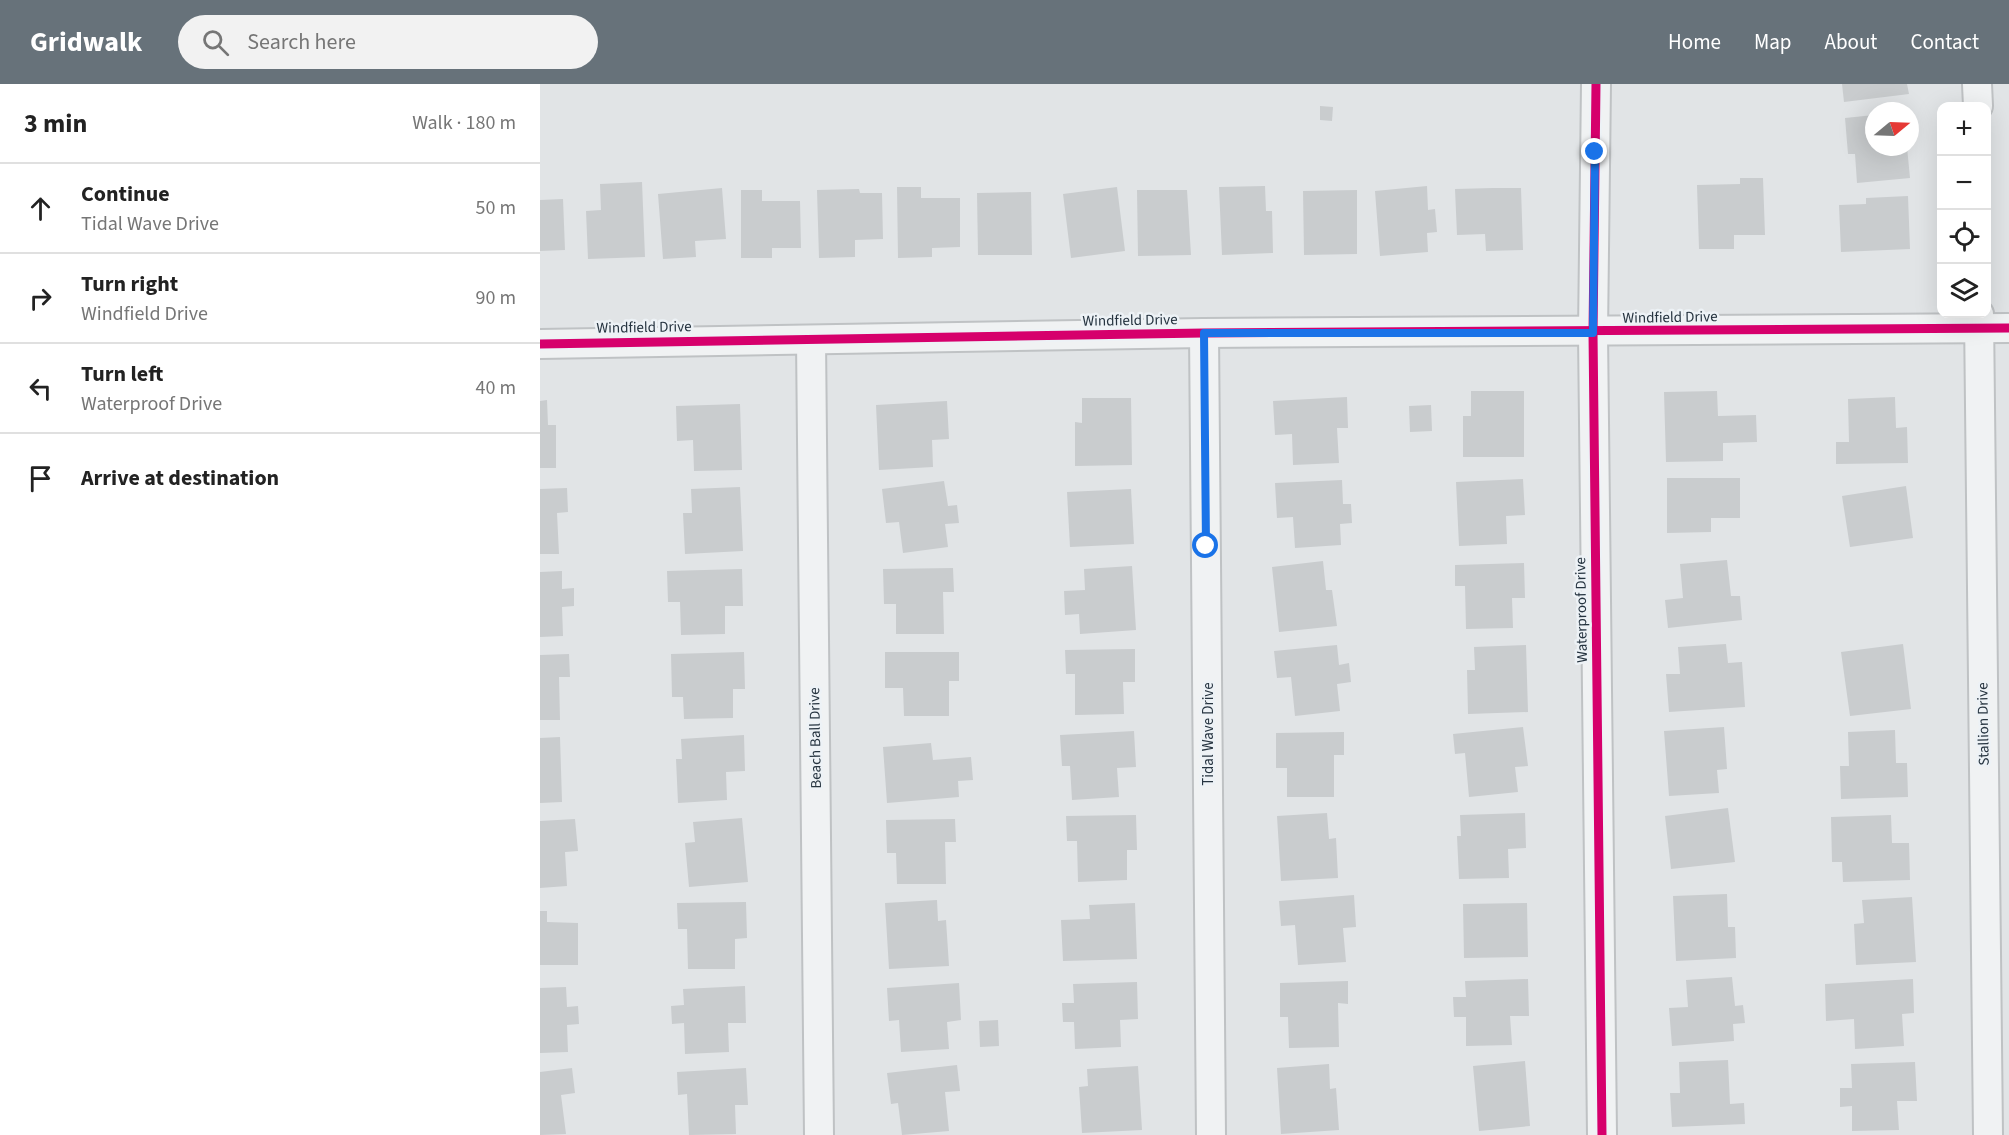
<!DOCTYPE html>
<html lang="en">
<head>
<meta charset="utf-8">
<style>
  :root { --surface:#fff; --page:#f2f2f2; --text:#222; --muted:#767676; --line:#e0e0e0; --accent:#67727a }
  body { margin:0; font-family:"Source Sans 3",sans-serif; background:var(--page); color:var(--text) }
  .controls { position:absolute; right:18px; top:18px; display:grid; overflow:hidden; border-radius:12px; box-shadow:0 6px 24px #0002 }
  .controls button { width:54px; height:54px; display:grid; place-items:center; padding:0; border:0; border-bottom:2px solid var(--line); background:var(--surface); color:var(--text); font:30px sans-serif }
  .compass { position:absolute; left:1325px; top:18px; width:54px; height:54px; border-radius:50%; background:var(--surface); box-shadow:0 6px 24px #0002; rotate:71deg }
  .stop { position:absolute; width:18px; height:18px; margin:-14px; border:4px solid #1a73e8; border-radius:50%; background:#fff }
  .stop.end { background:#1a73e8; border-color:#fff; box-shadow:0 2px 6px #0008 }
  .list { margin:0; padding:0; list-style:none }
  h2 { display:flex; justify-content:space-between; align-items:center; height:78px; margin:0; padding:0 24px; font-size:26px }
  h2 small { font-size:20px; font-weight:400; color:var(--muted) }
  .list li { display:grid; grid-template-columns:39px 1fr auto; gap:18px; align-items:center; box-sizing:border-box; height:90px; padding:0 24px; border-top:2px solid var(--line) }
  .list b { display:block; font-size:22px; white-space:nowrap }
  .list p { margin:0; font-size:20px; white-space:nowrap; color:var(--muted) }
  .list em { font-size:20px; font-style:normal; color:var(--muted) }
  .icon { flex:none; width:33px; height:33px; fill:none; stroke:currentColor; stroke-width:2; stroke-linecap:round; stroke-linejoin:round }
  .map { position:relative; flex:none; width:1469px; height:1051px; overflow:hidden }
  header { display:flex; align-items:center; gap:36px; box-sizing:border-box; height:84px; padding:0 30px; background:var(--accent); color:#fff }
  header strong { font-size:28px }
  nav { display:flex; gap:33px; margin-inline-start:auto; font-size:21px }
  .search { width:420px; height:54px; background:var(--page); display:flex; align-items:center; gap:15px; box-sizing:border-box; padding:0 21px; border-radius:33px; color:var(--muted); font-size:22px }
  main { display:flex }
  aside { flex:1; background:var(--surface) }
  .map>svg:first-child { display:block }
  .building { fill:#c9ccce }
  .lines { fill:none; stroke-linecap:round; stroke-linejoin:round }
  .street-casing { stroke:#bfc2c4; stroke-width:32 }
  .street { stroke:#f0f2f3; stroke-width:28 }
  .cycleway-casing { stroke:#edf2f6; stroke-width:13 }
  .cycleway { stroke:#d6006c; stroke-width:9 }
  .route { stroke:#1a73e8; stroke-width:8 }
  .labels { text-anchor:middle; stroke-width:5; stroke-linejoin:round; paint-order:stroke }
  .street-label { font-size:15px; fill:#263440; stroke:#edf2f6 }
</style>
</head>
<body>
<header>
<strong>Gridwalk</strong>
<div class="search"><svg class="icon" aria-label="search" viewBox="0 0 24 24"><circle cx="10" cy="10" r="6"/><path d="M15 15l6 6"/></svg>Search here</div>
<nav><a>Home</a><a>Map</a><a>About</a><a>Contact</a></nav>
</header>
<main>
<aside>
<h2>3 min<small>Walk · 180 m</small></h2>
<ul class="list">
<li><svg class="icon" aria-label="ahead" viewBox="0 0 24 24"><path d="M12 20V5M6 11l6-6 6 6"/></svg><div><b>Continue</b><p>Tidal Wave Drive</p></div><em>50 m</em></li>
<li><svg class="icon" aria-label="right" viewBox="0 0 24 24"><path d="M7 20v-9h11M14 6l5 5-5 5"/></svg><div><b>Turn right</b><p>Windfield Drive</p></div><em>90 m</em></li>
<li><svg class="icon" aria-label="left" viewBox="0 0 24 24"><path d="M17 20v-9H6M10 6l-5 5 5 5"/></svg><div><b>Turn left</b><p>Waterproof Drive</p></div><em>40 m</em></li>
<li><svg class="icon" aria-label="arrive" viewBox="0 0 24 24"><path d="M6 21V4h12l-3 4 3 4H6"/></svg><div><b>Arrive at destination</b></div></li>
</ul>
</aside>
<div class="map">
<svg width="1469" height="1051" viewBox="0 0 1469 1051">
  <rect width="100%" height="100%" fill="#e1e4e6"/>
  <g class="building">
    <polygon points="1302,0 1367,0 1369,10 1304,18"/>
    <polygon points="780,22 793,23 792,37 780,36"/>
    <polygon points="1334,31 1334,63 1367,63 1370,94 1317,99 1315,70 1308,70 1305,34"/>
    <polygon points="1200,94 1223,94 1225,151 1194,151 1194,165 1159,165 1157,101 1200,100"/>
    <polygon points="102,98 105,173 48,175 46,127 61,126 60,100"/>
    <polygon points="725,102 726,127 732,127 733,169 682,171 679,103"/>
    <polygon points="887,102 888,126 895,125 897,148 887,149 888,168 840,172 835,107"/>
    <polygon points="357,103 381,103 381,114 420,114 420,163 392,164 392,173 358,174"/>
    <polygon points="577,103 585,167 531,174 523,110"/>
    <polygon points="182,104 186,155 155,157 156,173 123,175 118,110"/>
    <polygon points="953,104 981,104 983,166 946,167 945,150 917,151 915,105"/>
    <polygon points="319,105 320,109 342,109 343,155 315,156 315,173 279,174 277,106"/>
    <polygon points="201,106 222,106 222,117 260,117 261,164 232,164 232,174 201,174"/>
    <polygon points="597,106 647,106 651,171 598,172"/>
    <polygon points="817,106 817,170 764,171 763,107"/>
    <polygon points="491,108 492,171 438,171 437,109"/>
    <polygon points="1368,112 1370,165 1301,168 1299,121 1326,120 1326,114"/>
    <polygon points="23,115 25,166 0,167 0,116"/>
    <polygon points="931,307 984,307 984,373 923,373 923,332 931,332"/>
    <polygon points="1177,307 1178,332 1216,331 1217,358 1183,359 1183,377 1126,378 1124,308"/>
    <polygon points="807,313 808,344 797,344 799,379 753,381 752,350 735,351 733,317"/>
    <polygon points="1355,313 1356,344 1367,343 1368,379 1296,380 1296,358 1309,358 1308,315"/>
    <polygon points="542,314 591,314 592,381 535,382 535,338 542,339"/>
    <polygon points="7,316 8,341 16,341 16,384 0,384 0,317"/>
    <polygon points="407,317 409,355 392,356 393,383 339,386 336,321"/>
    <polygon points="200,320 202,386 154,387 153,356 137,357 136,322"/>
    <polygon points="891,321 892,347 870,348 869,322"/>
    <polygon points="1127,394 1200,394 1200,434 1171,434 1171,448 1127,449"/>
    <polygon points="983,395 985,431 966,432 967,460 919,462 916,398"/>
    <polygon points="802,396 803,420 811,420 812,439 800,440 801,461 755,464 753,433 737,434 735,399"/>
    <polygon points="404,397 408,422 417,421 419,439 405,440 408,463 363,469 359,438 346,439 342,405"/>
    <polygon points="1366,402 1373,454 1310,463 1302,412"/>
    <polygon points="200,403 203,467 145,470 143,429 152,429 151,405"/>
    <polygon points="27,404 28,428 17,429 19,470 0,470 0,405"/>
    <polygon points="591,405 594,460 530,463 527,408"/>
    <polygon points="1187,476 1191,512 1200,512 1202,536 1128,544 1125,516 1143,514 1140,480"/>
    <polygon points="783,477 786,506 792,506 797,542 739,548 732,483"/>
    <polygon points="984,479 985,514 972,514 973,544 926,545 925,502 915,502 915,481"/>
    <polygon points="592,482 596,546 540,550 539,530 525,531 524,507 545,506 544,485"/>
    <polygon points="413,484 414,508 403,508 404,550 356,550 356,520 344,520 343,485"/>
    <polygon points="202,485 203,522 185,522 185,550 141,551 140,518 128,518 127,487"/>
    <polygon points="22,487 22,505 34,504 34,522 22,523 23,552 0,553 0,488"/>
    <polygon points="1186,560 1188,579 1202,578 1205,623 1129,628 1126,590 1140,590 1138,563"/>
    <polygon points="1363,560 1371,625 1310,632 1301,568"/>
    <polygon points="797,561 799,581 809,579 811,598 797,600 800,627 755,632 751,593 737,594 734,567"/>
    <polygon points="986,561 988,628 928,630 927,586 935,586 934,563"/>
    <polygon points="595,565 595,598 583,598 584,630 535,631 535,590 526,590 525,566"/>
    <polygon points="204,568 205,605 193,605 193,634 144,635 143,613 132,613 131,570"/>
    <polygon points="345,568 419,568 419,597 409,597 409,632 364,632 363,604 345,604"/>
    <polygon points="29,570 30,593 19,593 20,636 0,636 0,571"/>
    <polygon points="983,643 988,682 975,683 978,708 929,713 925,669 915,670 913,650"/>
    <polygon points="1184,643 1187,685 1177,686 1179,709 1129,712 1124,647"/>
    <polygon points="1355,646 1356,679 1367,679 1368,713 1301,715 1300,682 1309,682 1308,648"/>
    <polygon points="594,647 596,683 577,684 579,713 532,716 530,682 522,682 520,651"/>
    <polygon points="804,648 804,671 794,671 794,713 747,713 747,684 736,684 736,649"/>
    <polygon points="204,651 205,687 186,688 187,716 138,719 136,675 142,675 141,655"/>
    <polygon points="20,653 22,718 0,719 0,654"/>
    <polygon points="391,659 393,676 431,673 433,696 418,697 419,713 347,719 343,663"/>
    <polygon points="1188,724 1195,778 1131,785 1125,732"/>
    <polygon points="787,729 789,755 796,754 798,794 741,797 737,732"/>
    <polygon points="985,729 986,764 968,765 969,794 919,795 917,752 921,752 920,731"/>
    <polygon points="596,731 597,766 587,766 587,796 538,798 537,757 527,757 526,732"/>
    <polygon points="1351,731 1352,759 1369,759 1370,796 1303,798 1302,778 1292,778 1291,733"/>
    <polygon points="202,734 208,798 149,803 145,759 155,758 153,738"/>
    <polygon points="35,735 38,767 25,768 27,802 0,804 0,737"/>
    <polygon points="415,735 416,758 405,758 406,800 357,800 356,769 347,769 346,736"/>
    <polygon points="1187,810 1188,843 1195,843 1196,874 1136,877 1133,812"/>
    <polygon points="814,811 816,843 803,844 806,878 758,881 755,841 741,842 739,817"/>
    <polygon points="1372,813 1376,878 1316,881 1314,840 1324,839 1322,816"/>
    <polygon points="397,816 398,837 406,836 409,882 349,885 345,819"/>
    <polygon points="206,818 207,854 195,855 195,885 148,885 147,845 138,845 137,819"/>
    <polygon points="595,819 597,875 523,877 521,836 550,835 549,821"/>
    <polygon points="987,819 988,873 924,874 923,820"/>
    <polygon points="0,827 7,827 7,838 38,839 38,881 0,881"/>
    <polygon points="1192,893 1195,922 1203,921 1205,939 1193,940 1194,957 1132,962 1129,924 1148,923 1146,896"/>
    <polygon points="988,895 989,932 970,932 972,961 926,962 926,933 914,933 913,913 926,913 925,897"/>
    <polygon points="1373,895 1374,929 1362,930 1364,962 1315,965 1314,935 1286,937 1285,900"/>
    <polygon points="808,897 808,920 798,919 799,963 749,964 748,933 740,933 740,899"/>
    <polygon points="597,898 598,935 580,936 581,963 535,965 534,938 523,938 522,919 534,919 533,900"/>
    <polygon points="419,899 421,936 407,938 409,965 361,968 359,936 349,937 347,904"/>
    <polygon points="205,902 206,939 188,939 189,968 145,970 144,939 132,940 131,922 144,921 143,905"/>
    <polygon points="26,903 27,923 38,922 39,940 27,941 28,968 0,969 0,904"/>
    <polygon points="458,936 459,962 440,963 439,937"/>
    <polygon points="1188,976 1190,1020 1204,1019 1205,1040 1132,1043 1130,1009 1140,1009 1139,978"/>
    <polygon points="985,977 990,1042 939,1047 933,982"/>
    <polygon points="1375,978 1377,1017 1357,1017 1359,1046 1312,1047 1312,1022 1300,1023 1300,1004 1312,1004 1311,980"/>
    <polygon points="789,980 790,1005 796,1004 799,1046 741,1050 737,984"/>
    <polygon points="417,981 420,1007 405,1008 409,1047 362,1051 358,1019 351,1020 347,989"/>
    <polygon points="598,982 602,1046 542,1049 539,1003 548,1002 547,985"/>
    <polygon points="32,984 35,1009 21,1011 26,1050 0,1051 0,988"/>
    <polygon points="206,984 208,1021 195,1021 196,1050 149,1051 147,1010 138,1011 137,988"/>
  </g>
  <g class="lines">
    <defs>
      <g id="street">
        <polyline points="1056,0 1053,249 1062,1051"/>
        <polyline points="1437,0 1438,22"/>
        <polyline points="1439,230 1448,1051"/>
        <polyline points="664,249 671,1051"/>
        <polyline points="271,256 279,1051"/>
        <polyline points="0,260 664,249 1469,244"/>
      </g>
    </defs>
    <use href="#street" class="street-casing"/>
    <use href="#street" class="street"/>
    <defs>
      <g id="cycleway">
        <polyline points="1056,0 1053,249 1062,1051"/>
        <polyline points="0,260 664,249 1469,244"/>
      </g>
    </defs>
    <use href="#cycleway" class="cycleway-casing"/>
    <use href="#cycleway" class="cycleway"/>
  </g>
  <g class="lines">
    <polyline class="route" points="666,462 664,249 1053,249 1055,68"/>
  </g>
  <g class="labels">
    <g class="street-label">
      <text transform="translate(1130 233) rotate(-1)" y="5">Windfield Drive</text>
      <text transform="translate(590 236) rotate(-1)" y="5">Windfield Drive</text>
      <text transform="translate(104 243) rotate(-1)" y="5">Windfield Drive</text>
      <text transform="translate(1041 526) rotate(-91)" y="5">Waterproof Drive</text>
      <text transform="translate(1443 640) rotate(-91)" y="5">Stallion Drive</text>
      <text transform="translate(668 650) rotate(-90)" y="5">Tidal Wave Drive</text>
      <text transform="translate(275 654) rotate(-91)" y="5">Beach Ball Drive</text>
    </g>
  </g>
</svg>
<div class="controls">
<button>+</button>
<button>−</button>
<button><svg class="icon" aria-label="locate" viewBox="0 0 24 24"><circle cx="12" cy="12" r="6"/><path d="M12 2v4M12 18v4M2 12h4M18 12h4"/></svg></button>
<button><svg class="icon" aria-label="layers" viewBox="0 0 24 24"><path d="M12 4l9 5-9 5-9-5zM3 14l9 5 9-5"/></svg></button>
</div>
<svg class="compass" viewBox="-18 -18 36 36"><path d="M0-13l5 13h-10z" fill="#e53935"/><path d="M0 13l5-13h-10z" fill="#767676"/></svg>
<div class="stop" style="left:666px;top:462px"></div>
<div class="stop end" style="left:1055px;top:68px"></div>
</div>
</main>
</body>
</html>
